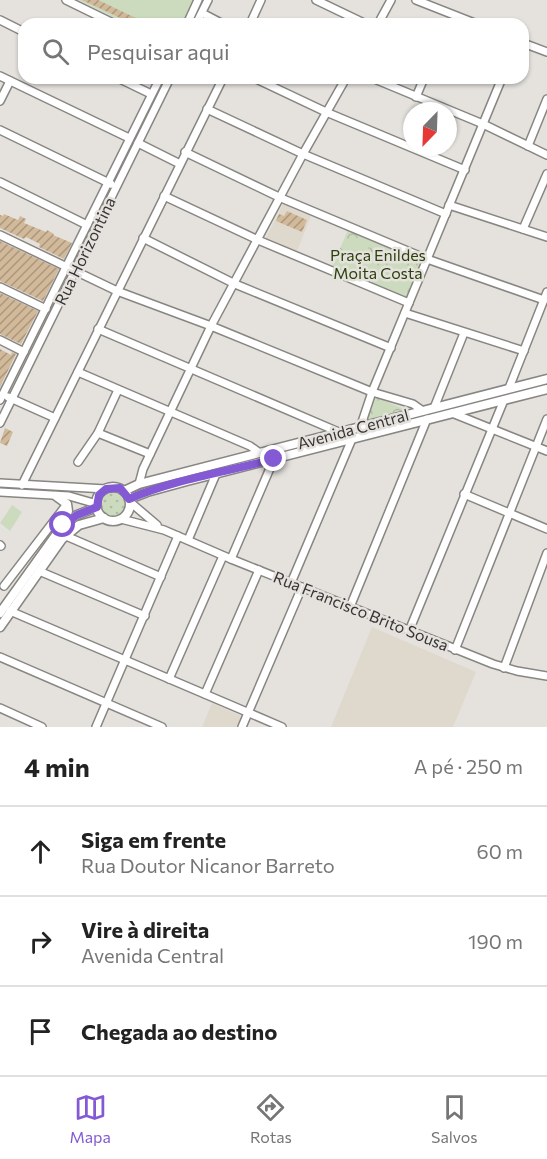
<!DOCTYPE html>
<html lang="pt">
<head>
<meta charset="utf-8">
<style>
  :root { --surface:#fff; --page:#f6f6f6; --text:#222; --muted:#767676; --line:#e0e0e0; --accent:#845ad4 }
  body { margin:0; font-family:Commissioner,sans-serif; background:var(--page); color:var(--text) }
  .compass { position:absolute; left:403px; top:102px; width:54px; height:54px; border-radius:50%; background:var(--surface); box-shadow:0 2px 4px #0004; rotate:203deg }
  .stop { position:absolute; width:18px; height:18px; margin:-14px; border:4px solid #845ad4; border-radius:50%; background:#fff }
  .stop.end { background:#845ad4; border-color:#fff; box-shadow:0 2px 6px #0008 }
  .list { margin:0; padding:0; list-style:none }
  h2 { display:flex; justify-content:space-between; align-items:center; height:78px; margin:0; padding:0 24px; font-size:26px }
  h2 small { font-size:20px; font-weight:400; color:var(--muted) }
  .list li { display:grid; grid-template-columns:39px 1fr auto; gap:18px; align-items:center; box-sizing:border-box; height:90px; padding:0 24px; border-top:2px solid var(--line) }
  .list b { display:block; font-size:22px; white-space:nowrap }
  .list p { margin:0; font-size:20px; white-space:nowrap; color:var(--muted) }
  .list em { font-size:20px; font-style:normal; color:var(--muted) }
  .icon { flex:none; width:33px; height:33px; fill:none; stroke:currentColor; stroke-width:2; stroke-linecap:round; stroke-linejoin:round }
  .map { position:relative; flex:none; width:547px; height:727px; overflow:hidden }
  .search { position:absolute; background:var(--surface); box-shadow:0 2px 4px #0004; left:18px; right:18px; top:18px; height:66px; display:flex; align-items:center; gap:15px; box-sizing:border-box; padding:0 21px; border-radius:18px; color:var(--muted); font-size:22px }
  .sheet { height:348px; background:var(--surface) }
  nav { display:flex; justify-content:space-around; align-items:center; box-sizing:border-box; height:84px; border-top:2px solid var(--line); background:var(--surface); font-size:16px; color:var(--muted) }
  nav a { display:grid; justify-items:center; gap:3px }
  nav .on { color:var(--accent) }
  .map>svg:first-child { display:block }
  .built { fill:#dfd8cd }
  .grass { fill:url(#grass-dots) }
  .park { fill:url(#park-crowns) }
  .pitch { fill:#ccdbbe }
  .building { fill:url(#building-hatch) }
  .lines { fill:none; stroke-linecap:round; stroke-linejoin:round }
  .minor-casing { stroke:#888682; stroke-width:10 }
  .major-casing { stroke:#888682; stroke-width:11 }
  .minor { stroke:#fff; stroke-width:7 }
  .major { stroke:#fff; stroke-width:8 }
  .route { stroke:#845ad4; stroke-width:8 }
  .labels { text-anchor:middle; stroke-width:5; stroke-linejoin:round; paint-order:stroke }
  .street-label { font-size:16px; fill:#363534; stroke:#e5e2de }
  .park-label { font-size:16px; fill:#2b410b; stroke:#e5e2de }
</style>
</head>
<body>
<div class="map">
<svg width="547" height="727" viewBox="0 0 547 727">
  <defs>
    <pattern id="grass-dots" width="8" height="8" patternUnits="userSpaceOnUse" patternTransform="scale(1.5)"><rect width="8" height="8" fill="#ccdbbe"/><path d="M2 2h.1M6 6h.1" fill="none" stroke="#b0bda4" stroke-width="1.8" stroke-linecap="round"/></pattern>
    <pattern id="park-crowns" width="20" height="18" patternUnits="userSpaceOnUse" patternTransform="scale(1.5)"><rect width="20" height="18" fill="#ccdbbe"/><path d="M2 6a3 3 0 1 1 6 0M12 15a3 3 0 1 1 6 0" fill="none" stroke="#b0bda4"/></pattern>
    <pattern id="building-hatch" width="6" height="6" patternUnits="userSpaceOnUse" patternTransform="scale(1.5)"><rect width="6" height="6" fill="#d2b999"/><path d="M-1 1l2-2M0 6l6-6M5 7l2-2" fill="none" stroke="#ab977e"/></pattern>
  </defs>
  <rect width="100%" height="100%" fill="#e5e2de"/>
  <g class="built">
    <polygon points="283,204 311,216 297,251 265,240"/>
    <polygon points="372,627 476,672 453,727 331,727"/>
    <polygon points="212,703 243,717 239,727 202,727"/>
  </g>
  <circle class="grass" cx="113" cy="504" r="13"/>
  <g class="park">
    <polygon points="348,230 424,261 408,299 332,267"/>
    <polygon points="376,397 411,412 365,424"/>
  </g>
  <g class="pitch">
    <polygon points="79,0 194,0 182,24 127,24"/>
    <polygon points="353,236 370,244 358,273 340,265"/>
    <polygon points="12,505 22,512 10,531 0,523"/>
  </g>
  <g class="building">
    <polygon points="82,0 98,0 140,20 138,24 133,24"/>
    <polygon points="287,211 307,220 302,232 276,221 279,214 284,216"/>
    <polygon points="4,214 18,220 20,216 26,219 24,223 46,232 47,230 54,234 53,235 72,243 64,259 39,247 40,244 26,237 24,239 0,228 0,215 3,216"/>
    <polygon points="0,241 59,269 43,301 0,281"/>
    <polygon points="0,293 38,311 21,344 0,334"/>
    <polygon points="0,349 11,355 12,352 16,354 0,387"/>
    <polygon points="5,428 13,432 7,446 0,443"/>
  </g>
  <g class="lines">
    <defs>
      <g id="minor">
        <polyline points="66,0 115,24"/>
        <polyline points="316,0 366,24"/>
        <polyline points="416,0 477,24"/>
        <polyline points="202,13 223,24"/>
        <polyline points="0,20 24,32"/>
        <polyline points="187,24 198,0"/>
        <polyline points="196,24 208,0"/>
        <polyline points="250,24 261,0"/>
        <polyline points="378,24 391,0"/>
        <polyline points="523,43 547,52"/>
        <polyline points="0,76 129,138"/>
        <polyline points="118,78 151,94"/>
        <polyline points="254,78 326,112 465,170"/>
        <polyline points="372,78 483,124 547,155"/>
        <polyline points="416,97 424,78"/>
        <polyline points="0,101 10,81"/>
        <polyline points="207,109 303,154 446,214"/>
        <polyline points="0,130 111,184"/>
        <polyline points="138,143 180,164"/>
        <polyline points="528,146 547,99"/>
        <polyline points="185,152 281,198 427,259 544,300"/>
        <polyline points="0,182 87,225"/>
        <polyline points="164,196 258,240 409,303"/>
        <polyline points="449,205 547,237"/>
        <polyline points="523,229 547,174"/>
        <polyline points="0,235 117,291 211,326 372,392 413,404 423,411"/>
        <polyline points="143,238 235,284 391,348"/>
        <polyline points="0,287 46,309"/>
        <polyline points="405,313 524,351"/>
        <polyline points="98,329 341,433"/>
        <polyline points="0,340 24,352"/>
        <polyline points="78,372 250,446 260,453"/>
        <polyline points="509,388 547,292"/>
        <polyline points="8,397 55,418"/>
        <polyline points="0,400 160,78"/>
        <polyline points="434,408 464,333"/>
        <polyline points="452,413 547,451"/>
        <polyline points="0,423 170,78"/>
        <polyline points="360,428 372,392 502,78"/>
        <polyline points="98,433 150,454"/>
        <polyline points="78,462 98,433 118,390"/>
        <polyline points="0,483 106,489"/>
        <polyline points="139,484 143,469 211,326 303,154 346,78"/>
        <polyline points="22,485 223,78"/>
        <polyline points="0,492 69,496 97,504"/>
        <polyline points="464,494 547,529"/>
        <polyline points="130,502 157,525"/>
        <polyline points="121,519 164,530 231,559 493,664 517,671 547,676"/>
        <polyline points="66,536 161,577"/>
        <polyline points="188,540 216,474"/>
        <polyline points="0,545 1,546"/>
        <polyline points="231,559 274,459"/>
        <polyline points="39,571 145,616"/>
        <polyline points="291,583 352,439"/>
        <polyline points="4,586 67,504"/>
        <polyline points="350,607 427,419"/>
        <polyline points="10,611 282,727"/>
        <polyline points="409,631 504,400"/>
        <polyline points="455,650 547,419"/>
        <polyline points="0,657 162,727"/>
        <polyline points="504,668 547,553"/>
        <polyline points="169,679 223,556"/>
        <polyline points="205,694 259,570"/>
        <polyline points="0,708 42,727"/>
        <polyline points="96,727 178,536"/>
        <polyline points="242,727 302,587"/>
      </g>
      <g id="major">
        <circle cx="113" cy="504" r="17"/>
        <polyline points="124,491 139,484 547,379"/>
        <polyline points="56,496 67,504 68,511 63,525"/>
        <polyline points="129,499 147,492 187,481 547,389"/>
        <polyline points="0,613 63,525 77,515 97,507"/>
        <polyline points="0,627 62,539 79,525 104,518"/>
      </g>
    </defs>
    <use href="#minor" class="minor-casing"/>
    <use href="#major" class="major-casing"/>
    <use href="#minor" class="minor"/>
    <use href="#major" class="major"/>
  </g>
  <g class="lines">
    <path class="route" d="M63,525l14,-10 20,-8 2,-12 7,-6 14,-1 9,11c46,-20 97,-27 145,-40"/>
  </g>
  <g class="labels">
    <g class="street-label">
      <text transform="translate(85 251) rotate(-64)" y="6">Rua Horizontina</text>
      <text transform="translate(353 429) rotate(-15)" y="6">Avenida Central</text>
      <text transform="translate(361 611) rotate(22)" y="6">Rua Francisco Brito Sousa</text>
    </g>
    <g class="park-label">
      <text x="378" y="261">Praça Enildes<tspan x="378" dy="18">Moita Costa</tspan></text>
    </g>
  </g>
</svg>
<svg class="compass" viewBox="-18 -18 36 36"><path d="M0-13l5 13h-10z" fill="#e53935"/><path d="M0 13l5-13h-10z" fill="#767676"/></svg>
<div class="stop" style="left:63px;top:525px"></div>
<div class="stop end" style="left:274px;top:459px"></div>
<div class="search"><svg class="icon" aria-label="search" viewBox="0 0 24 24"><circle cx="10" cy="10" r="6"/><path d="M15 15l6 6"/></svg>Pesquisar aqui</div>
</div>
<section class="sheet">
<h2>4 min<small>A pé · 250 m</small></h2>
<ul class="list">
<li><svg class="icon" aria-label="ahead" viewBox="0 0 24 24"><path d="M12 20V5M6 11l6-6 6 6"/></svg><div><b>Siga em frente</b><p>Rua Doutor Nicanor Barreto</p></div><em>60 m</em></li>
<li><svg class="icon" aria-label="right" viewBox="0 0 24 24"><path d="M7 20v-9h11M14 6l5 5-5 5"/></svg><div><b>Vire à direita</b><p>Avenida Central</p></div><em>190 m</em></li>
<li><svg class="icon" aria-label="arrive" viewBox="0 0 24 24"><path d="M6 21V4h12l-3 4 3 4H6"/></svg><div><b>Chegada ao destino</b></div></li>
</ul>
</section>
<nav>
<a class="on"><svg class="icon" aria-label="map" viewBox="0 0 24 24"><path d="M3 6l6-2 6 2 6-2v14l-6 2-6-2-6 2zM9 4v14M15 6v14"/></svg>Mapa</a>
<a><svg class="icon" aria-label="directions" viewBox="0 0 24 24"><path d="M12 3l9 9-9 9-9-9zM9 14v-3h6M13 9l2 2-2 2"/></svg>Rotas</a>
<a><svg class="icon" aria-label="saved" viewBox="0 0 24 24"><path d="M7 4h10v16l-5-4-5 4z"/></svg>Salvos</a>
</nav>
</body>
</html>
